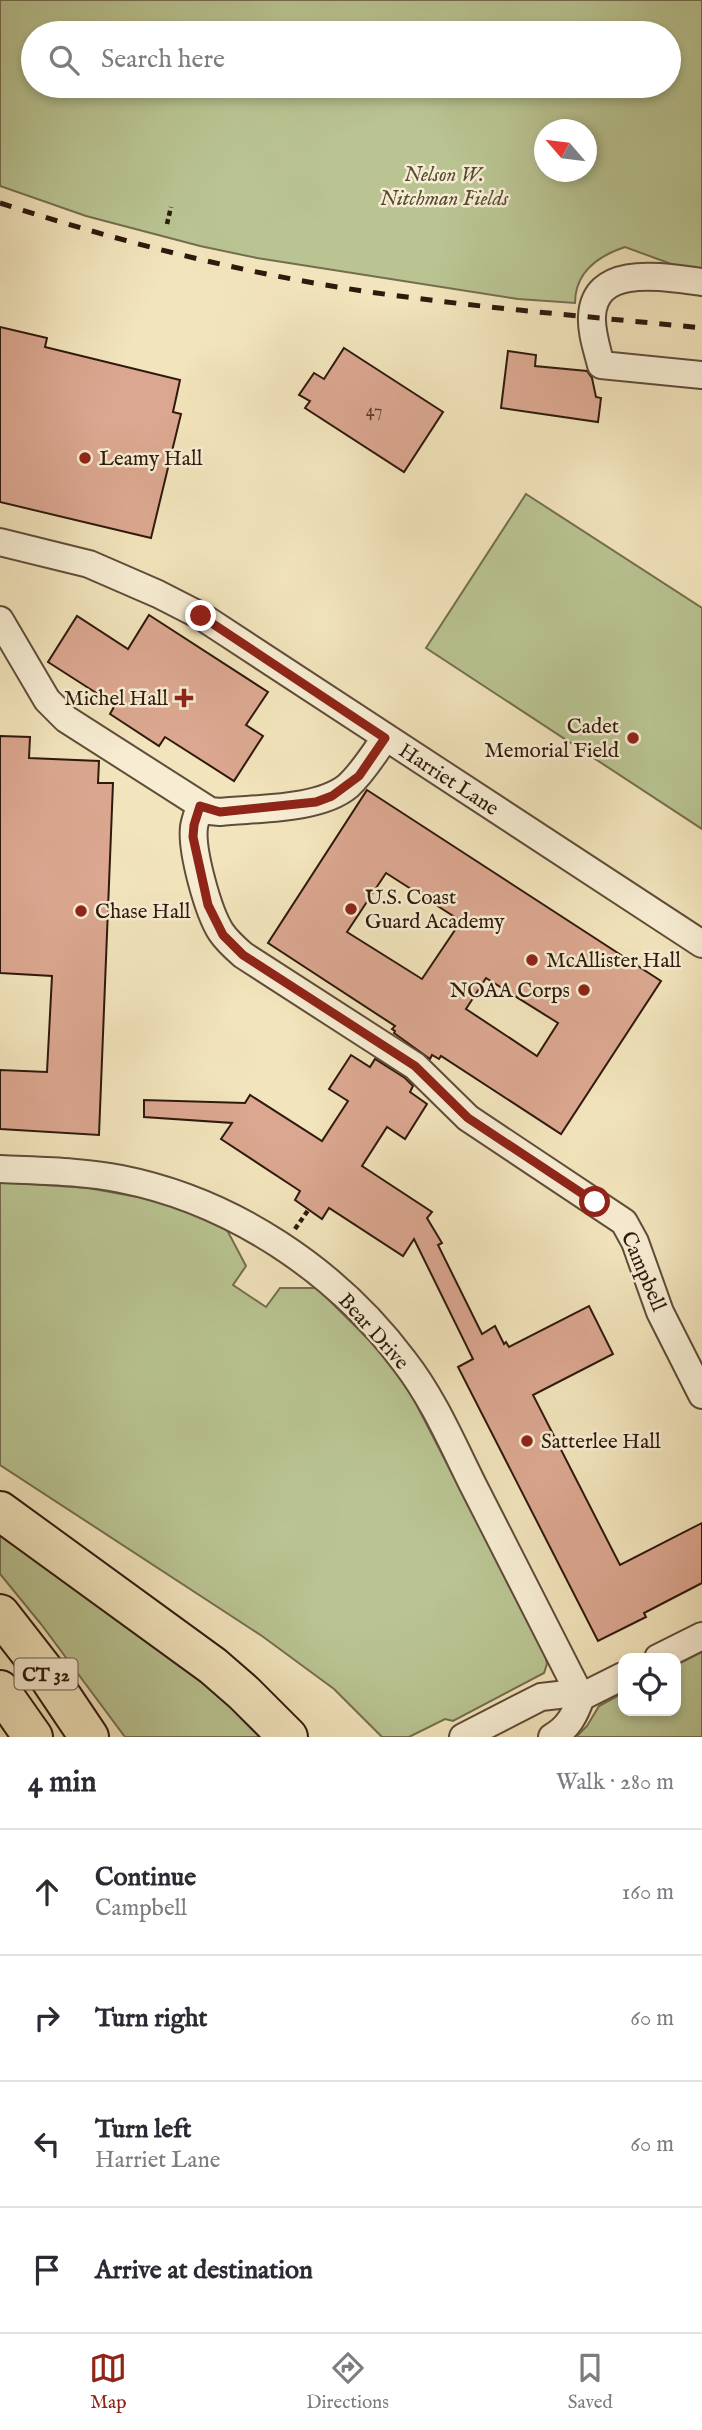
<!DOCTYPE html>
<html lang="en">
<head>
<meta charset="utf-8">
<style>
  :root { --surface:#fff; --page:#f2f2f3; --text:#2b2b33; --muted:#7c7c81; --line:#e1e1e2; --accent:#8f2418 }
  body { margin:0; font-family:"IM FELL English",serif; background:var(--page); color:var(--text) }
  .controls { position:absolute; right:21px; bottom:21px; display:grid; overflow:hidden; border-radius:14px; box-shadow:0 4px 10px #0003 }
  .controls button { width:63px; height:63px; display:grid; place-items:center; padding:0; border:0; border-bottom:2px solid var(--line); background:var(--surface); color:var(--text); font:35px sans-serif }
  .compass { position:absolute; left:534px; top:119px; width:63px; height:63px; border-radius:50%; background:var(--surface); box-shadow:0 4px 10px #0003; rotate:298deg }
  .stop { position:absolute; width:21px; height:21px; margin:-16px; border:5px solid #8f2418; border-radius:50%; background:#fff }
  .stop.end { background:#8f2418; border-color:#fff; box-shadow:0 2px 7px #0008 }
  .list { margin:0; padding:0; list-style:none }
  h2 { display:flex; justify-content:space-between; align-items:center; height:91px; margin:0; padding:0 28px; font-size:30px }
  h2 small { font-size:23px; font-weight:400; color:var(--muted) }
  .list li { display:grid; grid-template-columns:46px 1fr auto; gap:21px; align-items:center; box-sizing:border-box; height:126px; padding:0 28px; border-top:2px solid var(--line) }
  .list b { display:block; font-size:26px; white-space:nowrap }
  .list p { margin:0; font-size:23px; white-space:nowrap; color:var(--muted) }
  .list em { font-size:23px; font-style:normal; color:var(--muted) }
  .icon { flex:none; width:38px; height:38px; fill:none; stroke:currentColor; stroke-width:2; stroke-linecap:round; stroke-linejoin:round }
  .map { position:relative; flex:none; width:702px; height:1737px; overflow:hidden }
  .search { position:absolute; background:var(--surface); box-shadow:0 4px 10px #0003; left:21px; right:21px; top:21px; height:77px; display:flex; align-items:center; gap:18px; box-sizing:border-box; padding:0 24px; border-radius:38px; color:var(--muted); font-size:26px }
  .sheet { height:595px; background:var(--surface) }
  nav { display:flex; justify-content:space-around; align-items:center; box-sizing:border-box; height:98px; border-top:2px solid var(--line); background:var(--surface); font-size:19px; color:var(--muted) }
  nav a { display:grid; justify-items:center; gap:4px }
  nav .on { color:var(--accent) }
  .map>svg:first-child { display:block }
  .green { fill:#b9c492; stroke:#746e4f; stroke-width:2; fill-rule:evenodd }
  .building { fill:#dba790; stroke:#2f190c; stroke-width:2; fill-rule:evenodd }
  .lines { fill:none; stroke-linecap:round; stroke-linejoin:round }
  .minor-casing { stroke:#604c38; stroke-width:30 }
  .trunk-casing { stroke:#2f190c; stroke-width:42 }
  .path { stroke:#2f190c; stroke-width:4.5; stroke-dasharray:5 3.5; stroke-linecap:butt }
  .minor { stroke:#f7edd3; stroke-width:26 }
  .trunk { stroke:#f2e4bc; stroke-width:38 }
  .rail { stroke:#2f190c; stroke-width:5; stroke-dasharray:12 12; stroke-linecap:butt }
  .route { stroke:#8f2418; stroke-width:9 }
  .poi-dot { fill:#8f2418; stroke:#f7edd3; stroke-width:2.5 }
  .labels { text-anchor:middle; stroke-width:5; stroke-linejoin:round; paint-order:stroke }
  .number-label { font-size:18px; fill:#5a3c2d }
  .shield { fill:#f7edd3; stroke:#6b5948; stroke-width:2 }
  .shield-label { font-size:19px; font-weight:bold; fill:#2f190c }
  .park-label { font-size:21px; font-style:italic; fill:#584c34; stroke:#f7edd3 }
  .poi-label { font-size:21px; fill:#2f190c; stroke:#f7edd3; text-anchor:start }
  .street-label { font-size:21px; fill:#2f190c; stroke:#f7edd3 }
</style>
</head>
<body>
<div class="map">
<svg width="702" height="1737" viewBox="0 0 702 1737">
  <rect width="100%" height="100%" fill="#f2e4bc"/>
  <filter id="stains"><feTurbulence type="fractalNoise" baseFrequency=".00286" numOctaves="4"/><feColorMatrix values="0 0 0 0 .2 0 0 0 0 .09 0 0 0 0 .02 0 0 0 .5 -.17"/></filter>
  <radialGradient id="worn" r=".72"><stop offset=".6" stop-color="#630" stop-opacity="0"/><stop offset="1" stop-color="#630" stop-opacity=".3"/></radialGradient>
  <g class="green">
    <path d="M0,0h702v271l-28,-6 -49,-18c-27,9 -50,25 -50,56l-57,-4 -261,-41 -57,-12 -114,-30 -86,-30zM33,33h636v53h-636zM544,130h42v42h-42z"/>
    <polygon points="526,494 702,608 702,829 426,648"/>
    <polygon points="0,1182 88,1188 143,1198 178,1207 227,1230 246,1266 233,1285 266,1307 280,1288 317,1288 383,1354 412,1396 545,1654 547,1664 544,1673 453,1721 445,1719 409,1737 382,1737 334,1689 262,1636 0,1465"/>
    <polygon points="0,1520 279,1737 125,1737 41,1624 0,1574"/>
    <polygon points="702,1652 702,1737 576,1737 587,1726 599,1706 623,1693 623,1711 676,1711 676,1665"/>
  </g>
  <g class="building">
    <polygon points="0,327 47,338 45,347 180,380 173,412 181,414 151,538 0,502"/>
    <polygon points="344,348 443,412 404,472 305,408 310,401 299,395 314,373 324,379"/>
    <polygon points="508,351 536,355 535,366 587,371 592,378 596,397 601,398 598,422 501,408"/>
    <polygon points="149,615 268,692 246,725 263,736 234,781 165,737 159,746 110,714 115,705 48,662 77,616 128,649"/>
    <polygon points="0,736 30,737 29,758 99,761 98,783 113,783 99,1135 0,1129 0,1070 47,1072 52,976 0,973"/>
    <path d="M367,790l294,191 -100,153 -120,-78 -2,3 -7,-4 -2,4 -36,-26 1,-2 -3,-2 3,-3 -127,-83zM386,873l75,48 -39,58 -75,-47zM486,978l72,45 -21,33 -71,-47z"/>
    <polygon points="351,1055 370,1067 375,1059 405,1078 413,1086 410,1092 427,1104 405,1139 387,1127 362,1166 432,1212 427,1218 442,1243 438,1245 482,1334 495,1326 504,1344 506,1342 509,1347 589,1306 613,1354 533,1395 620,1565 702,1523 702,1583 644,1613 646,1617 598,1641 458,1367 473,1359 414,1239 403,1256 329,1208 322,1219 295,1200 300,1191 221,1139 232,1123 144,1117 144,1100 245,1103 250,1095 322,1141 348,1101 329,1089"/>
  </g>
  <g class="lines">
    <defs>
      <g id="minor">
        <path d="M702,282c-35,-4 -107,-20 -110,34 -1,16 5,33 9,49l101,10"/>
        <polyline points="0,542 89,564 158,594 201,616 702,944"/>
        <path d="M0,620l47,80 19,19 144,92 10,1c38,-4 99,-2 128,-26 15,-14 26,-32 37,-48"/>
        <path d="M200,806c-2,7 -5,14 -6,21 -3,23 14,85 27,105 6,9 14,16 22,23l172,111 53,52 156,104 11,20 25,70 42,83"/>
        <path d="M0,1169c40,2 81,2 121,10 111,22 215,91 283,182 29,37 48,82 69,124 36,71 72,142 108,212"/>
        <polyline points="658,1658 702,1636"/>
        <polyline points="463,1737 541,1697 567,1694 581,1697 623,1676"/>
        <path d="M552,1737c16,-9 23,-22 29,-40"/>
      </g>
      <g id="trunk">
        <polyline points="0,1511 213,1666 244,1693 288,1737"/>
        <polyline points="0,1614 46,1673 89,1737"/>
        <polyline points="0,1690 33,1737"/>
      </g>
    </defs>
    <use href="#minor" class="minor-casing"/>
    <use href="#trunk" class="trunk-casing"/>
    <g class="path">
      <polyline points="167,224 171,207"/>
      <polyline points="295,1229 309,1209"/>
    </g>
    <use href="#minor" class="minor"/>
    <use href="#trunk" class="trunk"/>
    <path class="rail" d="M0,203c133,43 269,77 407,94 98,13 197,21 295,31"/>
  </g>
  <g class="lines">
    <polyline class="route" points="201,616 385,738 359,776 332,796 316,802 220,812 200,806 194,825 193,837 208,905 223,935 243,955 415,1066 468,1118 595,1202"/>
  </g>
  <g class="poi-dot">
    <circle cx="85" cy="458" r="7"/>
    <path d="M180.5 687.5h7v7h7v7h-7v7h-7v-7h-7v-7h7z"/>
    <circle cx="633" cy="738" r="7"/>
    <circle cx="351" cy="909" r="7"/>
    <circle cx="81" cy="911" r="7"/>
    <circle cx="532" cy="960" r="7"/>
    <circle cx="584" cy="990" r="7"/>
    <circle cx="527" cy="1441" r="7"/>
  </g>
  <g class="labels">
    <g class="number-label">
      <text x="374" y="416">47</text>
    </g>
    <rect class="shield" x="14.5" y="1658.5" width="63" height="31" rx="5"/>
    <g class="shield-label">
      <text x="46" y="1681">CT 32</text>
    </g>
    <g class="park-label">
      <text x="444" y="181">Nelson W.<tspan x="444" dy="24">Nitchman Fields</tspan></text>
    </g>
    <g class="poi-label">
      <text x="99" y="465">Leamy Hall</text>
      <text x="168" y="705" text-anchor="end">Michel Hall</text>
      <text x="619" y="733" text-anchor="end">Cadet<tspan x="619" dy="24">Memorial Field</tspan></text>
      <text x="365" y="904">U.S. Coast<tspan x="365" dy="24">Guard Academy</tspan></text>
      <text x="95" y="918">Chase Hall</text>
      <text x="546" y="967">McAllister Hall</text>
      <text x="570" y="997" text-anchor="end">NOAA Corps</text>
      <text x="541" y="1448">Satterlee Hall</text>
    </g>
    <g class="street-label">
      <text transform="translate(449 779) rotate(33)" y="7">Harriet Lane</text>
      <text transform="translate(644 1271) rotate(67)" y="7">Campbell</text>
      <text transform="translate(374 1331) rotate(48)" y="7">Bear Drive</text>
    </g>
  </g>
  <rect width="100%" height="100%" filter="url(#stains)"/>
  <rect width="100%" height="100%" fill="url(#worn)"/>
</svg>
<div class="controls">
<button><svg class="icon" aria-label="locate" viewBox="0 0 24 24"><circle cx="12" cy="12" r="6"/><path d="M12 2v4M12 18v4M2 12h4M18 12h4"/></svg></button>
</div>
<svg class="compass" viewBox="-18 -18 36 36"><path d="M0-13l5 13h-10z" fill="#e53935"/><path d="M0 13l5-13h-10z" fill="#7c7c81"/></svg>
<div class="stop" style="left:595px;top:1202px"></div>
<div class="stop end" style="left:201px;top:616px"></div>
<div class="search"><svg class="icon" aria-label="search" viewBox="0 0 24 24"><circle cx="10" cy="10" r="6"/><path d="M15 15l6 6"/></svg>Search here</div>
</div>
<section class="sheet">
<h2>4 min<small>Walk · 280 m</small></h2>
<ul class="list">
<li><svg class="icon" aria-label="ahead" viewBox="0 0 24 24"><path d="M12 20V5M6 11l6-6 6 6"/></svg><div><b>Continue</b><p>Campbell</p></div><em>160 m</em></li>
<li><svg class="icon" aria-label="right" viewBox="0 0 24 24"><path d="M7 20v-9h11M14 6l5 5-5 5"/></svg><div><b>Turn right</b></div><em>60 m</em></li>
<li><svg class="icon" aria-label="left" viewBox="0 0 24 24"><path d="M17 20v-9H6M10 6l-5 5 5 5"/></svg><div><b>Turn left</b><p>Harriet Lane</p></div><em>60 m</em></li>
<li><svg class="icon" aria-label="arrive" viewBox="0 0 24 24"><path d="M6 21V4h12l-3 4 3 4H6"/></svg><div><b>Arrive at destination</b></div></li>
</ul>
</section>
<nav>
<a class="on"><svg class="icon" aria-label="map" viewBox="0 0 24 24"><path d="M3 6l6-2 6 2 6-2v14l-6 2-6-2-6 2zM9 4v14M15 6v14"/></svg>Map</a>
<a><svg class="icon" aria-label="directions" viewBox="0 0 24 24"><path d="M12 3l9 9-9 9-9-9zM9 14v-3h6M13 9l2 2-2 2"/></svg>Directions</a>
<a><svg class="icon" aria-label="saved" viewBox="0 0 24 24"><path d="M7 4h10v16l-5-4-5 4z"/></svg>Saved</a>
</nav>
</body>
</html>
